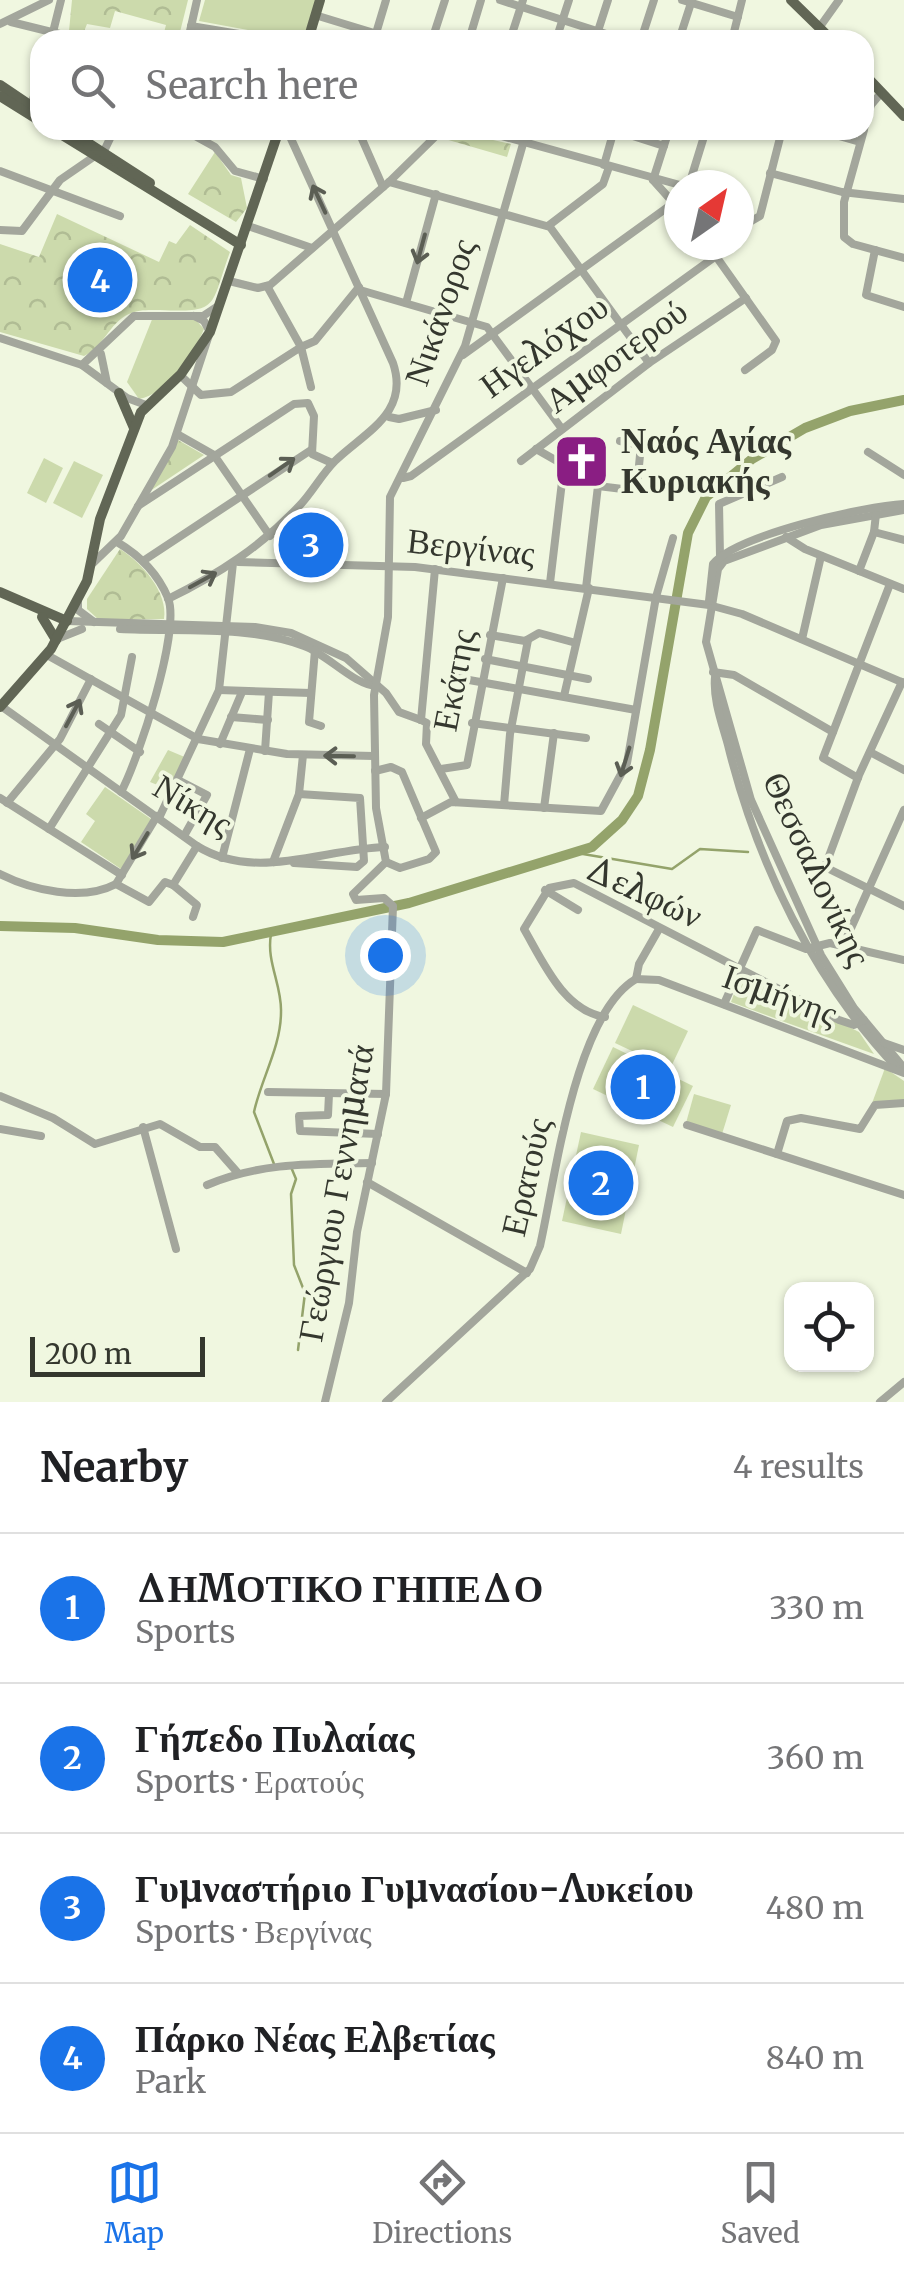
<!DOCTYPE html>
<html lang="en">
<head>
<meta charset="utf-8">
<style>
  :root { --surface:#fff; --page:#f6f6f6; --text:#202124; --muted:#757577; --line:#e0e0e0; --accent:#1a73e8 }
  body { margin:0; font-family:Merriweather,serif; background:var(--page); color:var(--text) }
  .controls { position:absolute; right:30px; bottom:30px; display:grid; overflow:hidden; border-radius:20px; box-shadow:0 2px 8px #0004 }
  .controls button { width:90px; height:90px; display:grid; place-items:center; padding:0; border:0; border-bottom:2px solid var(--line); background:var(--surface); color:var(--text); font:50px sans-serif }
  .compass { position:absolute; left:664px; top:170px; width:90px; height:90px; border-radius:50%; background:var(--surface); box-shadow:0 2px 8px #0004; rotate:34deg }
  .scale { position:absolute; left:30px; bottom:25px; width:175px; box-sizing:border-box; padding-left:10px; border:5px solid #34372e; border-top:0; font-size:28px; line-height:35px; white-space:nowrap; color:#34372e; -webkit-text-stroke:8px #f0f7e0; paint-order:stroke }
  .you { position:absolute; left:385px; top:955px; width:35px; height:35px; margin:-25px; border:8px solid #fff; border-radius:50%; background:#1a73e8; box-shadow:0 0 0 15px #1a73e833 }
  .badge { display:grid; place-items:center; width:65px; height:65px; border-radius:50%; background:var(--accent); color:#fff; font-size:32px; font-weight:700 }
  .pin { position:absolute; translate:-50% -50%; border:5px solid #fff; box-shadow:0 2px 10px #0006 }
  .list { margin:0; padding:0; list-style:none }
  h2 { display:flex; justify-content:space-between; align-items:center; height:130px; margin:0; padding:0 40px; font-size:42px }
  h2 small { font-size:32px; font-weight:400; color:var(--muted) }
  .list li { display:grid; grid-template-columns:65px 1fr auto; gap:30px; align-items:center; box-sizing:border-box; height:150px; padding:0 40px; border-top:2px solid var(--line) }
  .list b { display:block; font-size:38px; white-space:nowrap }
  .list p { margin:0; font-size:32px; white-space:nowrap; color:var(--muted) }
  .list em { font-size:32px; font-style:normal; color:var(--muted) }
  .icon { flex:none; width:55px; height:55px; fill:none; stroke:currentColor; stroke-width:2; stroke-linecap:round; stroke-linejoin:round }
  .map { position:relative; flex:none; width:904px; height:1402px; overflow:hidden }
  .search { position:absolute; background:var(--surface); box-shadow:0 2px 8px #0004; left:30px; right:30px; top:30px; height:110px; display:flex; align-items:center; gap:25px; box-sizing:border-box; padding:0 35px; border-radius:30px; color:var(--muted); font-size:38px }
  .sheet { height:730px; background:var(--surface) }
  nav { display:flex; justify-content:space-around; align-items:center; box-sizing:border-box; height:140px; border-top:2px solid var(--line); background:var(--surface); font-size:28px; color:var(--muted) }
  nav a { display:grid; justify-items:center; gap:5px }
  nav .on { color:var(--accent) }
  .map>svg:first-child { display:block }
  .grass { fill:#ccdaac }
  .park { fill:url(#park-crowns) }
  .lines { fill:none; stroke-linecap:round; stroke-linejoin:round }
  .stream { stroke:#94a36b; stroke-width:2.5 }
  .river { stroke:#94a36b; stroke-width:10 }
  .minor { stroke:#a3a69c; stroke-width:8 }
  .major { stroke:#616655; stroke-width:10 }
  .oneway { stroke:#5b5e54 }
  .labels { text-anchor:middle; stroke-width:8; stroke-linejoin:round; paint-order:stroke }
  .street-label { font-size:35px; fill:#34372e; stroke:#f0f7e0 }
  .poi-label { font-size:35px; font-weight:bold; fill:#34372e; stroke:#f0f7e0; text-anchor:start }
</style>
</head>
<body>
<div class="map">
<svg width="904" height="1402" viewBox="0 0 904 1402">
  <defs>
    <pattern id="park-crowns" width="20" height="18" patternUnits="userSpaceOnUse" patternTransform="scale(2.5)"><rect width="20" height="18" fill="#ccdaac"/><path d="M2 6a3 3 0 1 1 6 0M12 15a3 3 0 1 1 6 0" fill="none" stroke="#b0bc94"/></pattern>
  </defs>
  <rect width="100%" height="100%" fill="#f0f7e0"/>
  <g class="grass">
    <polygon points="205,0 316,0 303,40 199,21"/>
    <path d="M153,317l42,2 9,10c-10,24 -38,66 -65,70l-12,-17z"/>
    <polygon points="44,458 63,468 46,503 27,493"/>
    <polygon points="74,461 103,475 82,518 53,503"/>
    <polygon points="168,750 187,758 170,790 150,782"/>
    <polygon points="105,787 151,819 121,869 81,842 95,821 86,814"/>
    <polygon points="742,972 786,995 777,1019 731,1002"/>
    <polygon points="788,996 859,1032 874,1054 779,1020"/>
    <polygon points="633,1005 688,1031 670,1069 615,1043"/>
    <polygon points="613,1047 693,1086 673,1127 593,1089"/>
    <polygon points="885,1068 904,1081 904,1101 871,1106"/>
    <polygon points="694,1094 731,1105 722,1134 686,1123"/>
    <polygon points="581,1132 639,1145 621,1234 562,1221"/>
  </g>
  <g class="park">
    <polygon points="72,0 188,0 178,40 162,40 166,25 115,11 110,28 87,24 83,34 69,31"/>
    <polygon points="448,130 511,144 507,157 445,139"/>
    <polygon points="215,152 231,175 241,178 247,208 236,222 188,194"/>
    <path d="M57,214l102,48 10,-21 7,3 14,-19 40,27c-20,54 -9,61 -70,58 -10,0 -21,-1 -31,4 -20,9 -26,34 -45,42l-84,-24v-88l39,13z"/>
    <polygon points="178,440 204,455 150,491"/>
    <path d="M120,549c22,14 48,43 44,70l-65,1 -12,-11v-10z"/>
  </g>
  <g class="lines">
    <g class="stream">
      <polyline points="577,853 672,869 700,849 748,852"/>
      <path d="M271,934c-5,28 11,51 10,78 0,35 -20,67 -27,100l20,52"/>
      <polyline points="291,1167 296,1179 291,1194 294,1265 305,1293 298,1350"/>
    </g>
    <polyline class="river" points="0,926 75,928 158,940 223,942 409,903 592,847 622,820 638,796 650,750 688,533 706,497 752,459 805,428 850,411 904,400"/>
    <g class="minor">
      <polyline points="500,0 625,40"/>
      <polyline points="682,0 738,17"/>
      <polyline points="315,15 397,40"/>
      <polyline points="11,22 84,40"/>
      <polyline points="0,24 49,0"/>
      <polyline points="191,26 275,40"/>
      <polyline points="819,28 839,0"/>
      <polyline points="598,31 608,0"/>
      <polyline points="51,40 61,0"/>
      <polyline points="188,40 197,0"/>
      <polyline points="374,40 386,0"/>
      <polyline points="432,40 445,0"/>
      <polyline points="469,40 481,0"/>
      <polyline points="510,40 523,0"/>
      <polyline points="556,40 569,0"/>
      <polyline points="641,40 654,0"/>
      <polyline points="679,40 691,3"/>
      <polyline points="732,40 742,0"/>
      <polyline points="31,106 40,76"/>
      <polyline points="864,129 871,105 882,92"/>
      <polyline points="358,130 383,187"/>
      <polyline points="480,130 680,185"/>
      <polyline points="818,130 860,142"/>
      <polyline points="864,130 844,202 844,237 853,244 904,258"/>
      <polyline points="113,132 186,131 215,147 235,171 264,179"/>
      <polyline points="604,165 614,130 664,146"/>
      <polyline points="0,171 120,216"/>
      <polyline points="770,173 842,192 904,199"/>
      <polyline points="653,180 669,130"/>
      <polyline points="653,180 679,209"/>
      <polyline points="389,182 550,227 649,363"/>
      <polyline points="689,185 706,130"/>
      <polyline points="248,226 312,248"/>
      <polyline points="548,226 603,184 609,167"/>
      <polyline points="739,228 760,216 782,130"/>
      <polyline points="0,230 22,231 60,180 105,149 114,130"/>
      <polyline points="708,245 776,341 772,350 745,370"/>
      <polyline points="875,250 866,295 904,307"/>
      <polyline points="229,281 258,288 270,285 389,182 442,130"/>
      <polyline points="267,286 301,347 315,341 359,287"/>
      <polyline points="360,290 487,327 562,429"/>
      <polyline points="406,303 436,194"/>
      <polyline points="0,338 82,365 127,398 146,405"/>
      <polyline points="101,354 107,383"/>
      <polyline points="463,355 679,199"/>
      <polyline points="82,365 134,316 203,316 218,306"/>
      <polyline points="180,375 201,395 231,392 301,347 311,387"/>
      <polyline points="389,417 399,419 436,410"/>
      <polyline points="177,434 214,455 270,536"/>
      <polyline points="536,449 564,465 550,583"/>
      <polyline points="868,452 904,475"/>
      <polyline points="521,461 649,363 746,298"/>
      <polyline points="403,478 411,476 716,256"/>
      <polyline points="138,506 294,404 308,403 314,416 312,454 332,463"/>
      <polyline points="904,510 821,525 724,561 718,569 706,642 751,800 821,955 854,1008 904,1068"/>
      <polyline points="874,532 904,540"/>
      <polyline points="786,537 805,549 904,589"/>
      <path d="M117,542c22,13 41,32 51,56 13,32 -30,163 -47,194"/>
      <polyline points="720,556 719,504 782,477"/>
      <polyline points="143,561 311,450"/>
      <polyline points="238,562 415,567 709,605 742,614 904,683"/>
      <polyline points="93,563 121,536 172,447 210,332 204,321 194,316"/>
      <polyline points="859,571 874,532 876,514"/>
      <polyline points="586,588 598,486 631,490 637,486 641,445 620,441"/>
      <polyline points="78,599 78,610 94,622"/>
      <path d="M168,599c51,-25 94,-53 133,-95 12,-13 21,-30 34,-43 30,-29 75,-48 58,-98l-106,-233"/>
      <path d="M709,601l4,-37c23,-29 152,-58 191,-60"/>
      <polyline points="67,621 255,627 291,633 346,658 386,693 399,712 421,720"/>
      <path d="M120,629c60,3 128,-4 184,17 23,8 51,40 73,40"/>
      <polyline points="490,635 525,641 539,633 576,643"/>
      <polyline points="57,639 82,629"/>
      <polyline points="802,639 821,556"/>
      <polyline points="315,650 309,722 321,726"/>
      <polyline points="47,655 198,739 287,754 374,756"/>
      <polyline points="485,659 588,679"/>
      <polyline points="713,672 734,675 833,732"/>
      <path d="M715,677c-2,23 7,46 13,68 29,118 86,236 170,324"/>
      <polyline points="458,678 636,710"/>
      <polyline points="902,682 859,775 825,867 904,906"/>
      <polyline points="219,690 311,693"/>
      <polyline points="564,696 589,588"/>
      <path d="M1,706l196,140c58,36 126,3 188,1"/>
      <polyline points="231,717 268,720"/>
      <polyline points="421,720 435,569"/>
      <polyline points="421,720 427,723 426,744 456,802"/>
      <polyline points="472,723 586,738"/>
      <polyline points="99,724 140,752"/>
      <polyline points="220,744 242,692"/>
      <polyline points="265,751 269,692"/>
      <polyline points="870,752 904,770"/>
      <polyline points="441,769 467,765 503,578"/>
      <polyline points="375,771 391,767 402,772 436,852 429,859 400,868 386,862"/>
      <polyline points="858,778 823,758 890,584"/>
      <polyline points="178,780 207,795 184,836"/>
      <polyline points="0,798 122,875"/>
      <polyline points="7,803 60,739 91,679"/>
      <polyline points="504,805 510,734 528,640"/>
      <polyline points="544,808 554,733"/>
      <polyline points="157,816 116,884 149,902 165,882 173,885 197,846"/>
      <polyline points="159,818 219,690 233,563"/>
      <polyline points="421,818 451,802 601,811 627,763 656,597 673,538"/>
      <polyline points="49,829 121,715 132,657"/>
      <polyline points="222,858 250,749"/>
      <polyline points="273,862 299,794 303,755"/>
      <polyline points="294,863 357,867 364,861 360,798 299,794"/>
      <path d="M0,874c32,16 82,28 116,10"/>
      <polyline points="173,885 197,905 193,917"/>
      <polyline points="545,890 578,910"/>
      <polyline points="843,946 904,810"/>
      <polyline points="636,979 659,980 904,1073"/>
      <polyline points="636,979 639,964 659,929"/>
      <polyline points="724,1004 757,930 806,949 830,943 904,960"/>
      <path d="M605,1017c-41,-6 -62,-55 -81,-88l25,-41 25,-5 265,137 15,5 10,-5"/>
      <polyline points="884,1043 904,1050"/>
      <polyline points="268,1092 386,1094"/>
      <polyline points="329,1094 328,1115 299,1116 300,1131 378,1134"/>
      <polyline points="0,1096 53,1118 95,1144 160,1124 200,1147 215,1147 237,1172"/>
      <polyline points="687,1125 904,1195"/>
      <polyline points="143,1127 176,1249"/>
      <polyline points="0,1129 41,1136"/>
      <polyline points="777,1154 787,1121 801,1118 860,1129 875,1105 904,1103"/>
      <polyline points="367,1182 527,1273"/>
      <path d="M207,1185c54,-23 107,-21 165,-22"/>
      <polyline points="325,1402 349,1303 357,1232 386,1094 393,906 384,898 356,900 353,894 386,862 376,808 374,695 388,617 390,497 465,346 527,130"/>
      <path d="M386,1402l144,-133 10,-23c15,-66 35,-232 96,-267"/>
      <polyline points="880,1402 904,1382"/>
    </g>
    <g class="major">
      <polyline points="791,0 832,40"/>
      <polyline points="308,40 320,0"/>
      <polyline points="864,74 904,116"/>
      <polyline points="0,85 40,112"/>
      <polyline points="0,96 40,121"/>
      <polyline points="54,130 241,245"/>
      <polyline points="68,130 150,183"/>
      <polyline points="119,393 134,428"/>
      <polyline points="0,592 67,621"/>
      <polyline points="42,617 56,640"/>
      <polyline points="0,707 51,649 87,581 100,519 141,412 181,374 210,332 279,130"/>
    </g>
  </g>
  <defs><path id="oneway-shaft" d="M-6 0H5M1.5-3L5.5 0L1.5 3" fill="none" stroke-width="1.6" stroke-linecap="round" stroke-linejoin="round" transform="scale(2.5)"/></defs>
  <g class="oneway">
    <use href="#oneway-shaft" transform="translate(319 199) rotate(-115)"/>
    <use href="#oneway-shaft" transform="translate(421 249) rotate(105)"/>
    <use href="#oneway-shaft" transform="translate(282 467) rotate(-35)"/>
    <use href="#oneway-shaft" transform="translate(203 580) rotate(-29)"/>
    <use href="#oneway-shaft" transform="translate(73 713) rotate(-62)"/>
    <use href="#oneway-shaft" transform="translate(339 756) rotate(-179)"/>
    <use href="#oneway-shaft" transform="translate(625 762) rotate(107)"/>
    <use href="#oneway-shaft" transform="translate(140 846) rotate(121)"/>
  </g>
  <defs>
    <symbol id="church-square" viewBox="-11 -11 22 22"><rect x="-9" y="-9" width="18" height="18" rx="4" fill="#8a1e83" stroke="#f0f7e0"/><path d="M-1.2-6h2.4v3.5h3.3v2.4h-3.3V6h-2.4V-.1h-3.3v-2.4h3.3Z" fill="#fff"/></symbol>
  </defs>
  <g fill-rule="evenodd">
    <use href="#church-square" x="550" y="430" width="63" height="63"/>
  </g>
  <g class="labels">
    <g class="street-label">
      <text transform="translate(440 312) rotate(-71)" y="12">Νικάνορος</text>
      <text transform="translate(544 346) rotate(-36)" y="12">Ηγελόχου</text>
      <text transform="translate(616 356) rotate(-36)" y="12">Αμφοτερού</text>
      <text transform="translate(471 547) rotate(6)" y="12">Βεργίνας</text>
      <text transform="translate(454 680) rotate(-79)" y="12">Εκάτης</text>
      <text transform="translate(193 805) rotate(31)" y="12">Νίκης</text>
      <text transform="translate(817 869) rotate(65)" y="12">Θεσσαλονίκης</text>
      <text transform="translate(644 892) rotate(25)" y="12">Δελφών</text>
      <text transform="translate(780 995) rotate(20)" y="12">Ισμήνης</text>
      <text transform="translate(526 1177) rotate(-77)" y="12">Ερατούς</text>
      <text transform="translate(336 1193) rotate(-80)" y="12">Γεώργιου Γεννηματά</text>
    </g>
    <g class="poi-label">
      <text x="621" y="453">Ναός Αγίας<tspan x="621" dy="40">Κυριακής</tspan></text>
    </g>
  </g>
</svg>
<div class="controls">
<button><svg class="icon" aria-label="locate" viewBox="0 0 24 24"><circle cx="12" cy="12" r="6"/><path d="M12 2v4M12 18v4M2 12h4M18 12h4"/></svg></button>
</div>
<svg class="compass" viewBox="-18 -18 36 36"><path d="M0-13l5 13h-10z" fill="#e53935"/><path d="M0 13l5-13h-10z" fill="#757577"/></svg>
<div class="scale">200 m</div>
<div class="you"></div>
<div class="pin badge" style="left:643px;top:1087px">1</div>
<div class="pin badge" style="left:601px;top:1183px">2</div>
<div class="pin badge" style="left:311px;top:545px">3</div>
<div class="pin badge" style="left:100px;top:280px">4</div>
<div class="search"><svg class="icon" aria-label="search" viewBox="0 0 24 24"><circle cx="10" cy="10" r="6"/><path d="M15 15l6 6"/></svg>Search here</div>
</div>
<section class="sheet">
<h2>Nearby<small>4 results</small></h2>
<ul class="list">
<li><span class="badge">1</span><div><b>ΔΗΜΟΤΙΚΟ ΓΗΠΕΔΟ</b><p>Sports</p></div><em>330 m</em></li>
<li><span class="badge">2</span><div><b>Γήπεδο Πυλαίας</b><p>Sports · Ερατούς</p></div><em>360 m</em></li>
<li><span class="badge">3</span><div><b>Γυμναστήριο Γυμνασίου-Λυκείου</b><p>Sports · Βεργίνας</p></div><em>480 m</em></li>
<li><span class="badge">4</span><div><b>Πάρκο Νέας Ελβετίας</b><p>Park</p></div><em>840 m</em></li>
</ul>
</section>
<nav>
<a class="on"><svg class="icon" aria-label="map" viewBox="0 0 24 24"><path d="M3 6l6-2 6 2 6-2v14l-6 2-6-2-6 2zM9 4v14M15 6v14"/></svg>Map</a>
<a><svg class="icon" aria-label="directions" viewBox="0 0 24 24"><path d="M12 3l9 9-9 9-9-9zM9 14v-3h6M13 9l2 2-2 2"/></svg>Directions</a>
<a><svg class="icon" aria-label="saved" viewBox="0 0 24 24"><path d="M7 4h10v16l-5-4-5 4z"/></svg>Saved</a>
</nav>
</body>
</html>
